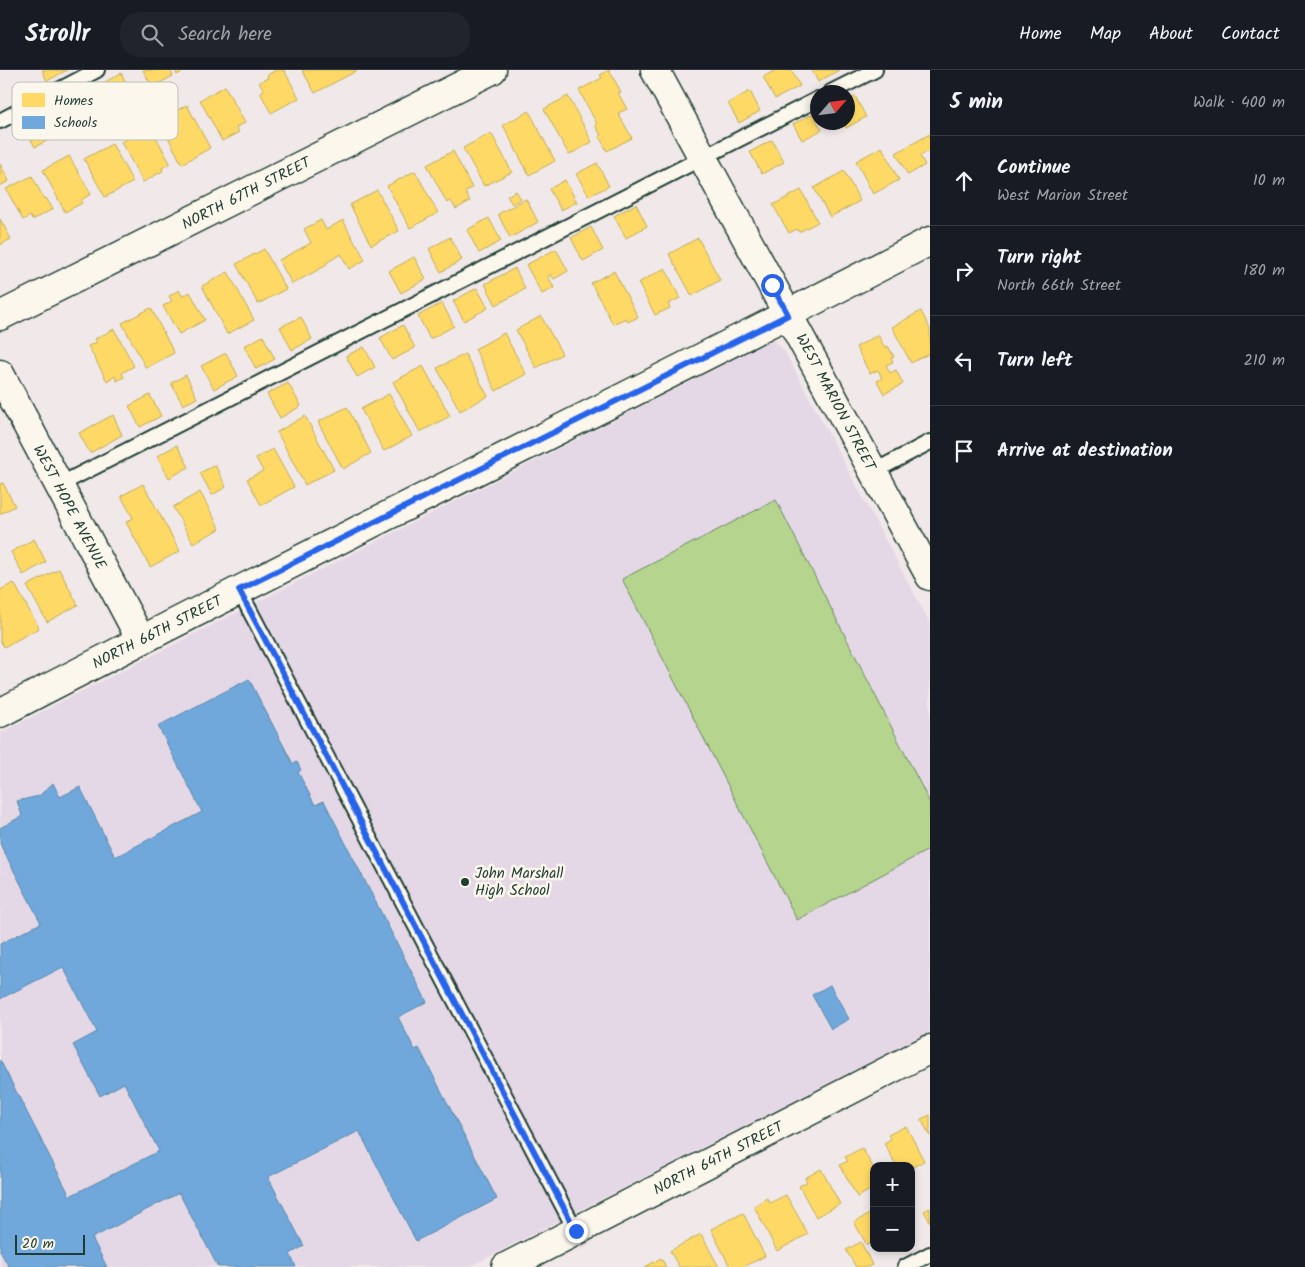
<!DOCTYPE html>
<html lang="en">
<head>
<meta charset="utf-8">
<style>
  :root { --surface:#171b24; --page:#20242c; --text:#f1f3f6; --muted:#9ea1a6; --line:#363941 }
  body { margin:0; font-family:Kalam,sans-serif; background:var(--page); color:var(--text) }
  .controls { position:absolute; right:15px; bottom:15px; display:grid; overflow:hidden; border-radius:10px; box-shadow:0 2px 8px #0003 }
  .controls button { width:45px; height:45px; display:grid; place-items:center; padding:0; border:0; border-bottom:1px solid var(--line); background:var(--surface); color:var(--text); font:25px sans-serif }
  .compass { position:absolute; left:810px; top:15px; width:45px; height:45px; border-radius:50%; background:var(--surface); box-shadow:0 2px 8px #0003; rotate:62deg }
  .scale { position:absolute; left:15px; bottom:12px; width:70px; box-sizing:border-box; padding-left:5px; border:2px solid #1f3d34; border-top:0; font-size:14px; line-height:18px; white-space:nowrap; color:#1f3d34; -webkit-text-stroke:4px #fbf7ec; paint-order:stroke }
  .stop { position:absolute; width:15px; height:15px; margin:-11px; border:4px solid #2563eb; border-radius:50%; background:#fff }
  .stop.end { background:#2563eb; border-color:#fff; box-shadow:0 1px 5px #0008 }
  .list { margin:0; padding:0; list-style:none }
  h2 { display:flex; justify-content:space-between; align-items:center; height:65px; margin:0; padding:0 20px; font-size:21px }
  h2 small { font-size:16px; font-weight:400; color:var(--muted) }
  .list li { display:grid; grid-template-columns:32px 1fr auto; gap:15px; align-items:center; box-sizing:border-box; height:90px; padding:0 20px; border-top:1px solid var(--line) }
  .list b { display:block; font-size:19px; white-space:nowrap }
  .list p { margin:0; font-size:16px; white-space:nowrap; color:var(--muted) }
  .list em { font-size:16px; font-style:normal; color:var(--muted) }
  .icon { flex:none; width:28px; height:28px; fill:none; stroke:currentColor; stroke-width:2; stroke-linecap:round; stroke-linejoin:round }
  .map { position:relative; flex:none; width:930px; height:1197px; overflow:hidden }
  header { display:flex; align-items:center; gap:30px; box-sizing:border-box; height:70px; padding:0 25px; background:var(--surface); border-bottom:1px solid var(--line) }
  header strong { font-size:24px }
  nav { display:flex; gap:28px; margin-inline-start:auto; font-size:18px }
  .search { width:350px; height:45px; background:var(--page); display:flex; align-items:center; gap:12px; box-sizing:border-box; padding:0 18px; border-radius:20px; color:var(--muted); font-size:19px }
  main { display:flex }
  aside { flex:1; background:var(--surface) }
  .map>svg:first-child { display:block }
  .built { fill:#e5d8e6 }
  .green { fill:#b5d58f; stroke:#6a8962 }
  .homes { fill:#ffd966; stroke:#bcaa57 }
  .schools { fill:#6fa8dc; stroke:#5788aa }
  .lines { fill:none; stroke-linecap:round; stroke-linejoin:round }
  .service-casing { stroke:#1f3d34; stroke-width:18 }
  .minor-casing { stroke:#1f3d34; stroke-width:31 }
  .service { stroke:#fbf7ec; stroke-width:14 }
  .minor { stroke:#fbf7ec; stroke-width:28 }
  .route { stroke:#2563eb; stroke-width:6 }
  .poi-dot { fill:#1f3d34; stroke:#fbf7ec; stroke-width:2 }
  .labels { text-anchor:middle; stroke-width:5; stroke-linejoin:round; paint-order:stroke }
  .street-label { font-size:15px; fill:#1f3d34; stroke:#fbf7ec }
  .poi-label { font-size:15px; fill:#1f3d34; stroke:#fbf7ec; text-anchor:start }
  .key { fill:#fbf7ec; stroke:#b9bfb5; stroke-width:1 }
  .key-label { font-size:14px; fill:#1f3d34 }
</style>
</head>
<body>
<header>
<strong>Strollr</strong>
<div class="search"><svg class="icon" aria-label="search" viewBox="0 0 24 24"><circle cx="10" cy="10" r="6"/><path d="M15 15l6 6"/></svg>Search here</div>
<nav><a>Home</a><a>Map</a><a>About</a><a>Contact</a></nav>
</header>
<main>
<div class="map">
<svg width="930" height="1197" viewBox="0 0 930 1197">
  <rect width="100%" height="100%" fill="#f1e9e9"/>
  <filter id="ink" filterUnits="userSpaceOnUse"><feTurbulence type="fractalNoise" baseFrequency=".02" numOctaves="2"/><feDisplacementMap in="SourceGraphic" scale="10" xChannelSelector="R" yChannelSelector="G"/><feConvolveMatrix kernelMatrix="1 2 1 2 8 2 1 2 1" color-interpolation-filters="sRGB"/></filter>
  <g filter="url(#ink)">
    <polygon class="built" points="773,271 779,275 784,280 930,553 930,961 469,1197 0,1197 0,663 766,273"/>
    <polygon class="green" points="776,430 930,733 930,779 797,850 622,509"/>
    <g class="homes">
      <polygon points="42,0 67,0 47,11"/>
      <polygon points="143,0 170,0 173,6 152,17"/>
      <polygon points="175,0 186,0 177,5"/>
      <polygon points="276,0 284,0 299,28 271,43 260,22 264,20 259,12 268,8 267,5"/>
      <polygon points="302,0 358,0 315,23"/>
      <polygon points="609,0 621,22 618,23 627,39 618,43 632,68 607,81 599,66 601,65 595,55 597,54 579,20 602,8 600,5"/>
      <polygon points="776,0 791,0 800,16 775,29 763,7"/>
      <polygon points="812,0 839,0 818,12"/>
      <polygon points="121,3 133,26 111,37 100,15"/>
      <polygon points="225,16 245,53 236,57 239,62 222,71 200,30"/>
      <polygon points="750,21 760,41 739,53 728,33"/>
      <polygon points="568,26 592,72 569,85 544,39"/>
      <polygon points="855,26 866,47 846,58 843,52 848,52 848,30"/>
      <polygon points="187,35 210,78 182,94 159,50"/>
      <polygon points="529,41 555,91 529,105 503,55"/>
      <polygon points="46,43 58,65 35,77 23,55"/>
      <polygon points="813,44 822,60 802,70 793,54"/>
      <polygon points="150,56 170,93 162,98 163,101 143,112 121,72"/>
      <polygon points="491,63 512,102 484,116 463,78"/>
      <polygon points="930,64 930,84 929,81 920,86 925,95 908,105 896,83"/>
      <polygon points="772,70 784,92 762,104 750,82"/>
      <polygon points="112,74 133,112 105,127 84,89"/>
      <polygon points="882,77 899,110 873,124 856,91"/>
      <polygon points="453,81 472,118 465,122 470,131 456,139 451,131 447,133 427,95"/>
      <polygon points="69,86 91,124 81,130 82,133 65,142 43,100"/>
      <polygon points="597,93 609,116 589,126 576,104"/>
      <polygon points="0,94 9,111 0,116"/>
      <polygon points="415,101 438,143 410,158 387,116"/>
      <polygon points="844,101 860,131 830,147 814,118"/>
      <polygon points="32,106 44,129 46,128 53,139 32,150 30,146 23,150 6,119"/>
      <polygon points="565,110 577,132 561,140 549,119"/>
      <polygon points="377,120 399,161 371,175 350,135"/>
      <polygon points="801,120 818,152 799,162 797,159 789,163 773,135"/>
      <polygon points="516,121 521,129 512,134 507,126"/>
      <polygon points="526,129 538,152 510,168 498,144"/>
      <polygon points="636,134 647,156 626,168 614,146"/>
      <polygon points="489,148 501,171 479,183 467,160"/>
      <polygon points="0,149 11,169 0,175"/>
      <polygon points="321,150 326,160 343,150 356,175 357,174 365,190 349,199 341,184 326,193 327,195 292,214 279,190 311,173 304,159"/>
      <polygon points="591,157 603,180 583,191 571,168"/>
      <polygon points="450,167 462,190 441,202 429,179"/>
      <polygon points="698,168 720,210 692,226 669,184"/>
      <polygon points="264,179 286,219 258,234 236,194"/>
      <polygon points="556,179 568,201 554,209 551,204 548,206 554,218 542,224 526,195"/>
      <polygon points="414,187 426,209 401,223 389,201"/>
      <polygon points="515,198 525,219 496,235 485,214"/>
      <polygon points="665,198 680,228 668,234 670,238 655,245 638,213"/>
      <polygon points="614,201 638,247 628,252 626,248 613,254 591,213"/>
      <polygon points="228,202 254,250 227,264 202,216"/>
      <polygon points="477,218 488,238 464,251 453,231"/>
      <polygon points="179,220 182,226 190,222 205,250 179,264 163,236 172,231 169,226"/>
      <polygon points="442,233 454,256 430,269 418,246"/>
      <polygon points="151,238 174,283 146,298 122,253"/>
      <polygon points="921,241 930,259 930,283 911,293 892,257"/>
      <polygon points="541,246 562,284 536,298 516,260"/>
      <polygon points="301,247 312,269 292,280 280,257"/>
      <polygon points="403,255 415,278 392,290 380,268"/>
      <polygon points="114,259 134,296 122,303 124,307 117,311 115,306 107,311 88,276 97,272 95,269"/>
      <polygon points="504,263 526,304 496,321 475,279"/>
      <polygon points="878,265 885,278 888,276 894,287 891,288 893,292 886,295 890,303 896,300 903,314 884,324 877,311 882,308 878,300 870,304 856,277"/>
      <polygon points="263,266 275,289 256,299 244,276"/>
      <polygon points="364,277 375,297 357,307 346,286"/>
      <polygon points="226,283 238,306 214,319 201,296"/>
      <polygon points="465,284 488,326 460,341 437,298"/>
      <polygon points="423,296 450,346 420,362 393,312"/>
      <polygon points="186,305 197,328 183,335 171,313"/>
      <polygon points="288,313 301,336 280,348 267,324"/>
      <polygon points="389,324 412,366 384,381 361,339"/>
      <polygon points="150,325 161,346 140,357 129,336"/>
      <polygon points="347,337 371,383 343,399 318,352"/>
      <polygon points="113,345 122,365 90,383 79,363"/>
      <polygon points="305,346 334,400 305,415 277,362"/>
      <polygon points="177,375 189,397 169,408 157,386"/>
      <polygon points="273,379 294,417 261,435 247,409 263,401 256,388"/>
      <polygon points="215,395 226,417 212,425 200,403"/>
      <polygon points="3,413 15,436 0,444 0,414"/>
      <polygon points="143,414 180,481 150,497 126,452 133,448 121,426"/>
      <polygon points="200,422 220,459 193,473 173,437"/>
      <polygon points="34,469 46,492 23,505 11,482"/>
      <polygon points="59,499 78,535 47,552 27,516"/>
      <polygon points="14,513 39,558 4,577 0,570 0,520"/>
      <polygon points="930,1045 930,1066 921,1049"/>
      <polygon points="906,1056 924,1091 911,1098 911,1096 896,1096 884,1073 891,1069 888,1065"/>
      <polygon points="862,1078 874,1099 874,1118 857,1127 840,1095 848,1091 845,1087"/>
      <polygon points="821,1099 840,1134 816,1147 799,1116 807,1112 805,1108"/>
      <polygon points="786,1125 808,1164 777,1181 754,1136 767,1128 770,1133"/>
      <polygon points="930,1138 930,1152 924,1141"/>
      <polygon points="743,1143 765,1186 743,1197 730,1197 711,1159"/>
      <polygon points="870,1144 874,1151 874,1171 867,1175 854,1152"/>
      <polygon points="701,1164 719,1197 679,1197 670,1181"/>
      <polygon points="861,1172 872,1195 868,1197 856,1197 846,1180"/>
      <polygon points="661,1188 666,1197 645,1197"/>
    </g>
    <g class="schools">
      <polygon points="249,609 293,694 297,692 301,700 298,702 315,735 324,731 427,932 398,947 415,980 419,978 497,1129 416,1171 359,1061 268,1107 304,1176 290,1184 296,1197 218,1197 179,1123 92,1168 107,1197 9,1197 0,1181 0,990 70,1126 159,1081 124,1013 100,1026 73,975 97,962 63,897 0,929 0,874 41,853 0,774 0,758 22,746 17,731 39,726 53,713 60,727 80,717 115,787 202,742 158,656"/>
      <polygon points="830,915 849,949 831,959 812,925"/>
    </g>
    <g class="lines">
      <defs>
        <g id="service">
          <polyline points="831,22 875,0"/>
          <polyline points="0,51 97,0"/>
          <polyline points="873,402 930,372"/>
          <polyline points="59,415 818,29"/>
          <polyline points="239,520 576,1161"/>
          <polyline points="905,1197 930,1184"/>
        </g>
        <g id="minor">
          <polyline points="655,0 930,506"/>
          <polyline points="0,246 492,0"/>
          <polyline points="0,304 141,570"/>
          <path d="M0,643c308,-161 622,-312 930,-472"/>
          <polyline points="506,1197 930,979"/>
        </g>
      </defs>
      <use href="#service" class="service-casing"/>
      <use href="#minor" class="minor-casing"/>
      <use href="#service" class="service"/>
      <use href="#minor" class="minor"/>
    </g>
  </g>
  <g class="lines" filter="url(#ink)">
    <polyline class="route" points="576,1161 239,520 788,245 772,215"/>
  </g>
  <circle class="poi-dot" cx="465" cy="812" r="5"/>
  <g class="labels">
    <g class="street-label">
      <text transform="translate(246 123) rotate(-27)" y="5">NORTH 67TH STREET</text>
      <text transform="translate(836 332) rotate(62)" y="5">WEST MARION STREET</text>
      <text transform="translate(70 437) rotate(62)" y="5">WEST HOPE AVENUE</text>
      <text transform="translate(157 562) rotate(-27)" y="5">NORTH 66TH STREET</text>
      <text transform="translate(718 1088) rotate(-27)" y="5">NORTH 64TH STREET</text>
    </g>
    <g class="poi-label">
      <text x="475" y="808">John Marshall<tspan x="475" dy="17">High School</tspan></text>
    </g>
  </g>
  <rect x="12" y="12" width="166" height="58" rx="8" class="key"/>
  <rect x="22" y="23" width="23" height="14" fill="#ffd966"/>
  <rect x="22" y="46" width="23" height="13" fill="#6fa8dc"/>
  <g class="key-label">
    <text x="54" y="35">Homes</text>
    <text x="54" y="57">Schools</text>
  </g>
</svg>
<div class="controls">
<button>+</button>
<button>−</button>
</div>
<svg class="compass" viewBox="-18 -18 36 36"><path d="M0-13l5 13h-10z" fill="#e53935"/><path d="M0 13l5-13h-10z" fill="#9ea1a6"/></svg>
<div class="scale">20 m</div>
<div class="stop" style="left:772px;top:215px"></div>
<div class="stop end" style="left:576px;top:1161px"></div>
</div>
<aside>
<h2>5 min<small>Walk · 400 m</small></h2>
<ul class="list">
<li><svg class="icon" aria-label="ahead" viewBox="0 0 24 24"><path d="M12 20V5M6 11l6-6 6 6"/></svg><div><b>Continue</b><p>West Marion Street</p></div><em>10 m</em></li>
<li><svg class="icon" aria-label="right" viewBox="0 0 24 24"><path d="M7 20v-9h11M14 6l5 5-5 5"/></svg><div><b>Turn right</b><p>North 66th Street</p></div><em>180 m</em></li>
<li><svg class="icon" aria-label="left" viewBox="0 0 24 24"><path d="M17 20v-9H6M10 6l-5 5 5 5"/></svg><div><b>Turn left</b></div><em>210 m</em></li>
<li><svg class="icon" aria-label="arrive" viewBox="0 0 24 24"><path d="M6 21V4h12l-3 4 3 4H6"/></svg><div><b>Arrive at destination</b></div></li>
</ul>
</aside>
</main>
</body>
</html>
